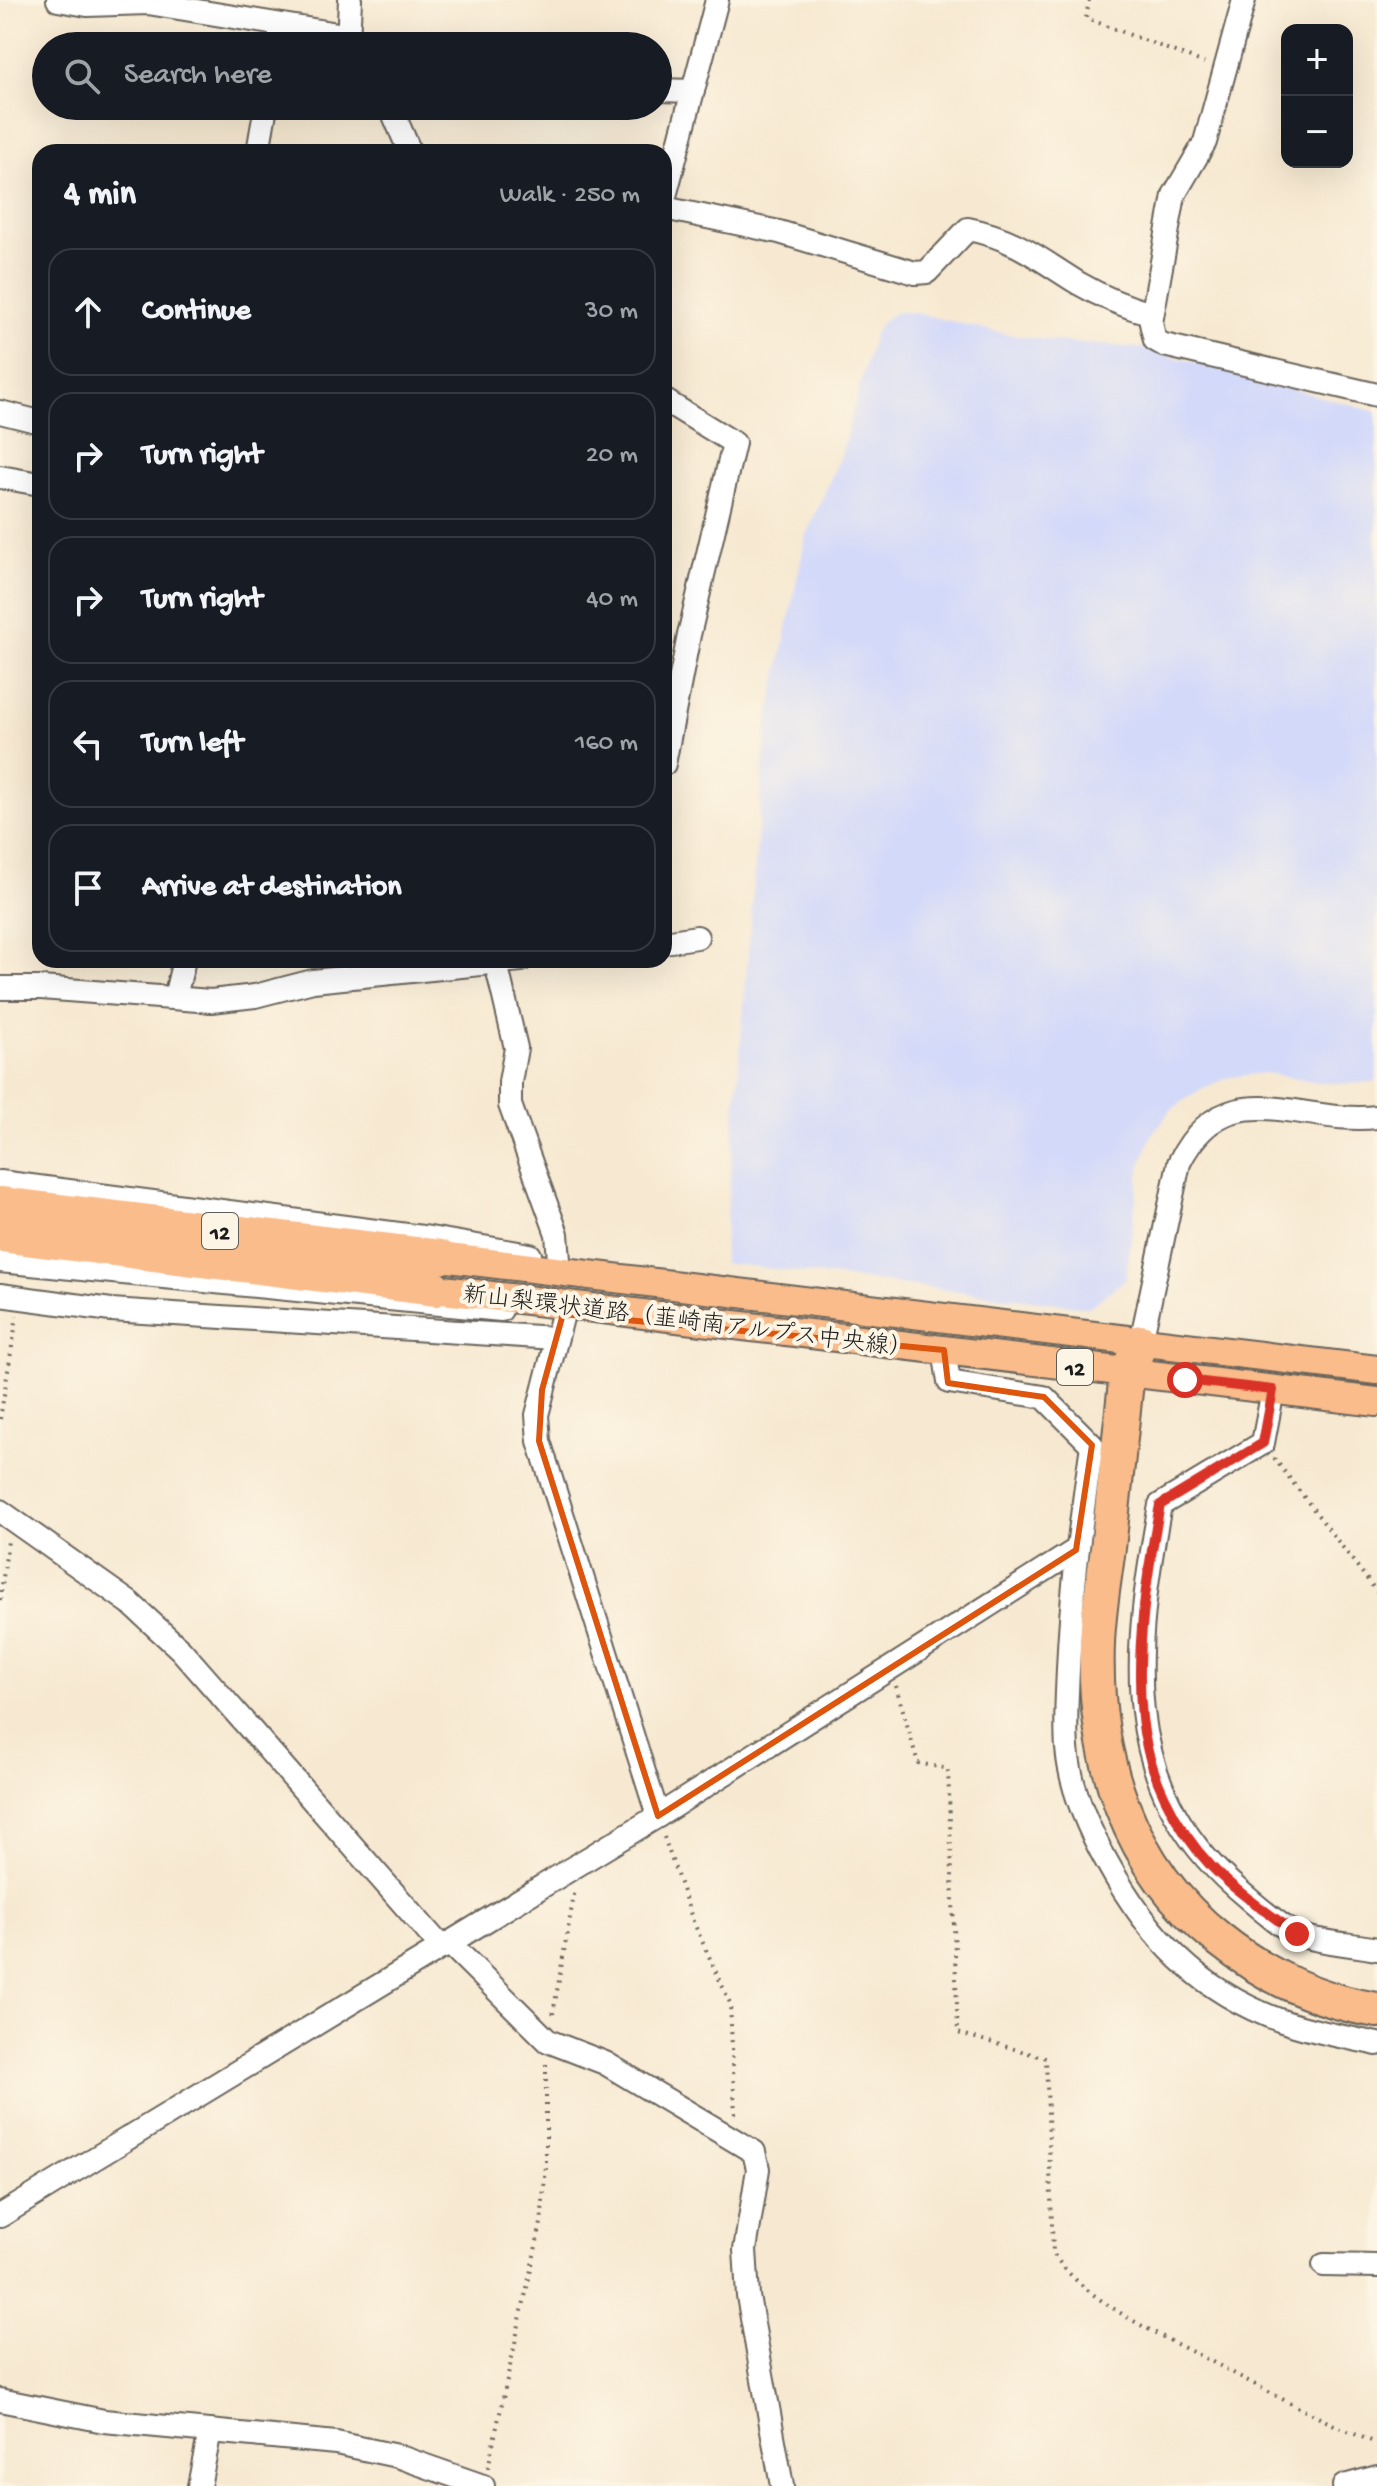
<!DOCTYPE html>
<html lang="en">
<head>
<meta charset="utf-8">
<style>
  :root { --surface:#171b24; --page:#20242c; --text:#f1f3f6; --muted:#9ea1a6; --line:#363941 }
  body { margin:0; font-family:"Gochi Hand","Klee One",sans-serif; background:var(--page); color:var(--text) }
  .controls { position:absolute; right:24px; top:24px; display:grid; overflow:hidden; border-radius:16px; box-shadow:0 8px 32px #0002 }
  .controls button { width:72px; height:72px; display:grid; place-items:center; padding:0; border:0; border-bottom:2px solid var(--line); background:var(--surface); color:var(--text); font:40px sans-serif }
  .stop { position:absolute; width:24px; height:24px; margin:-18px; border:6px solid #d93025; border-radius:50%; background:#fff }
  .stop.end { background:#d93025; border-color:#fff; box-shadow:0 2px 8px #0008 }
  .list { margin:0; padding:0; list-style:none }
  h2 { display:flex; justify-content:space-between; align-items:center; height:104px; margin:0; padding:0 32px; font-size:34px }
  h2 small { font-size:26px; font-weight:400; color:var(--muted) }
  .list li { display:grid; grid-template-columns:52px 1fr auto; gap:24px; align-items:center; box-sizing:border-box; height:128px; margin:0 16px 16px; padding:0 16px; border:2px solid var(--line); border-radius:24px }
  .list b { display:block; font-size:30px; white-space:nowrap }
  .list em { font-size:26px; font-style:normal; color:var(--muted) }
  .icon { flex:none; width:44px; height:44px; fill:none; stroke:currentColor; stroke-width:2; stroke-linecap:round; stroke-linejoin:round }
  .map { position:relative; flex:none; width:1377px; height:2486px; overflow:hidden }
  .search { position:absolute; background:var(--surface); box-shadow:0 8px 32px #0002; left:32px; top:32px; width:640px; height:88px; display:flex; align-items:center; gap:20px; box-sizing:border-box; padding:0 28px; border-radius:44px; color:var(--muted); font-size:30px }
  .panel { position:absolute; background:var(--surface); box-shadow:0 8px 32px #0002; left:32px; top:144px; width:640px; height:824px; border-radius:24px }
  .map>svg:first-child { display:block }
  .built { fill:#d3d9f9 }
  .lines { fill:none; stroke-linecap:round; stroke-linejoin:round }
  .minor-casing { stroke:#69645b; stroke-width:26 }
  .major-casing { stroke:#69645b; stroke-width:32 }
  .highway-casing { stroke:#69645b; stroke-width:38 }
  .path { stroke:#69645b; stroke-width:4; stroke-dasharray:2 6; stroke-linecap:butt }
  .minor { stroke:#fff; stroke-width:22 }
  .major { stroke:#f9bc8a; stroke-width:28 }
  .highway { stroke:#f9bc8a; stroke-width:34 }
  .route { stroke:#d93025; stroke-width:10 }
  .marked { fill:none; stroke:#de560d; stroke-width:6; stroke-linejoin:round }
  .labels { text-anchor:middle; stroke-width:8; stroke-linejoin:round; paint-order:stroke }
  .shield { fill:#fcf5e5; stroke:#5f5d58; stroke-width:2 }
  .shield-label { font-size:22px; font-weight:bold; fill:#1c1c1c }
  .street-label { font-size:24px; fill:#1c1c1c; stroke:#fcf5e5 }
</style>
</head>
<body>
<div class="map">
<svg width="1377" height="2486" viewBox="0 0 1377 2486">
  <rect width="100%" height="100%" fill="#fcf5e5"/>
  <filter id="ink" filterUnits="userSpaceOnUse"><feTurbulence type="fractalNoise" baseFrequency=".0125" numOctaves="2"/><feDisplacementMap in="SourceGraphic" scale="16" xChannelSelector="R" yChannelSelector="G"/><feConvolveMatrix kernelMatrix="1 2 1 2 8 2 1 2 1" color-interpolation-filters="sRGB"/></filter>
  <filter id="wash" filterUnits="userSpaceOnUse"><feTurbulence type="fractalNoise" baseFrequency=".006" numOctaves="4" result="noise"/><feDisplacementMap in="SourceGraphic" scale="32" xChannelSelector="R" yChannelSelector="G"/><feGaussianBlur stdDeviation="1.8" result="paint"/><feColorMatrix in="noise" values="0 0 0 0 0 0 0 0 0 0 0 0 0 0 0 0 0 1.4 0 .05"/><feComposite in="paint" operator="in"/></filter>
  <g filter="url(#wash)">
    <rect width="100%" height="100%" fill="#f7e9d1"/>
    <polygon class="built" points="896,312 911,312 1006,334 1061,342 1142,348 1377,412 1377,1081 1355,1084 1322,1083 1265,1073 1230,1077 1201,1089 1172,1109 1152,1134 1140,1168 1126,1279 1089,1307 723,1263 766,731 806,535 841,455 874,334 883,321"/>
  </g>
  <g filter="url(#ink)">
    <g class="lines">
      <defs>
        <g id="minor">
          <polyline points="58,0 87,5 148,3 338,34 352,46"/>
          <polyline points="1244,0 1205,142 1174,195 1151,323 1155,340 1164,345 1377,395"/>
          <polyline points="348,42 350,0"/>
          <polyline points="278,46 282,25"/>
          <polyline points="658,90 693,91"/>
          <polyline points="390,106 410,152"/>
          <polyline points="258,152 266,106"/>
          <polyline points="664,200 717,0"/>
          <path d="M664,208l115,24 136,41 12,-1 41,-43c47,9 71,30 110,54 24,14 48,24 74,31"/>
          <polyline points="664,400 734,443 689,635 664,764"/>
          <polyline points="0,412 40,422"/>
          <polyline points="0,477 40,484"/>
          <polyline points="664,942 697,937"/>
          <polyline points="496,963 516,1048 510,1082 510,1105 557,1234 559,1260"/>
          <polyline points="0,988 41,988 211,1001 255,996 313,981 521,960"/>
          <polyline points="175,997 184,960"/>
          <polyline points="0,1182 430,1238 530,1255"/>
          <polyline points="0,1261 501,1310"/>
          <polyline points="0,1295 111,1310 555,1338"/>
          <polyline points="563,1314 537,1415 539,1441 658,1816"/>
          <path d="M1141,1342l38,-179c46,-94 121,-37 198,-46"/>
          <path d="M944,1350l5,32 95,15 48,48c-11,75 -21,148 -24,224 -1,26 -3,53 -1,79 3,39 21,80 40,114 41,75 93,130 175,159 31,11 64,16 95,23"/>
          <path d="M1273,1390l-10,53 -103,62c-26,143 -45,277 76,383 14,12 46,41 63,47 24,8 53,9 78,14"/>
          <polyline points="0,1511 130,1603 181,1650 442,1948"/>
          <polyline points="449,1943 548,2041 605,2063 754,2152 758,2169 745,2250 748,2296 782,2486"/>
          <polyline points="0,2216 658,1816 1076,1550"/>
          <polyline points="1324,2265 1377,2266"/>
          <polyline points="0,2400 104,2421 336,2443 397,2456 483,2486"/>
          <polyline points="199,2486 210,2431"/>
          <polyline points="1344,2486 1377,2477"/>
        </g>
        <g id="major">
          <polyline points="440,1257 1377,1370"/>
          <polyline points="435,1289 1377,1402"/>
        </g>
        <g id="highway">
          <polyline points="0,1204 440,1257"/>
          <polyline points="0,1235 435,1289"/>
          <path d="M1141,1342l-14,31c-6,58 -13,116 -19,175 -4,31 -10,64 -11,96 -4,113 31,223 122,295 46,37 100,62 158,71"/>
        </g>
      </defs>
      <use href="#minor" class="minor-casing"/>
      <use href="#major" class="major-casing"/>
      <use href="#highway" class="highway-casing"/>
      <g class="path">
        <polyline points="1089,0 1086,18 1204,63"/>
        <polyline points="0,1419 17,1316"/>
        <polyline points="1274,1458 1377,1592"/>
        <polyline points="0,1600 8,1541"/>
        <path d="M896,1686l22,77 30,6 10,264 88,25 7,195c32,51 118,87 171,115 49,26 100,55 153,75"/>
        <polyline points="664,1837 693,1921 730,2003 735,2115"/>
        <polyline points="553,2014 575,1889"/>
        <polyline points="488,2468 541,2223 546,2166 546,2063"/>
      </g>
      <use href="#minor" class="minor"/>
      <use href="#major" class="major"/>
      <use href="#highway" class="highway"/>
    </g>
  </g>
  <g class="lines" filter="url(#ink)">
    <path class="route" d="M1185,1380l88,10 -10,53 -103,62c-13,69 -25,143 -18,213 5,53 33,110 69,148 25,26 57,47 86,68"/>
  </g>
  <path class="marked" d="M563,1314l381,36 4,33 96,14 48,48 -16,105 -418,266 -119,-375 3,-51z"/>
  <g class="labels">
    <g class="shield">
      <rect x="202" y="1213" width="36" height="36" rx="6"/>
      <rect x="1057" y="1349" width="36" height="36" rx="6"/>
    </g>
    <g class="shield-label">
      <text x="220" y="1239">12</text>
      <text x="1075" y="1375">12</text>
    </g>
    <g class="street-label">
      <text transform="translate(688 1320) rotate(7)" y="8">新山梨環状道路（韮崎南アルプス中央線）</text>
    </g>
  </g>
</svg>
<div class="controls">
<button>+</button>
<button>−</button>
</div>
<div class="stop" style="left:1185px;top:1380px"></div>
<div class="stop end" style="left:1297px;top:1934px"></div>
<div class="search"><svg class="icon" aria-label="search" viewBox="0 0 24 24"><circle cx="10" cy="10" r="6"/><path d="M15 15l6 6"/></svg>Search here</div>
<section class="panel">
<h2>4 min<small>Walk · 250 m</small></h2>
<ul class="list">
<li><svg class="icon" aria-label="ahead" viewBox="0 0 24 24"><path d="M12 20V5M6 11l6-6 6 6"/></svg><div><b>Continue</b></div><em>30 m</em></li>
<li><svg class="icon" aria-label="right" viewBox="0 0 24 24"><path d="M7 20v-9h11M14 6l5 5-5 5"/></svg><div><b>Turn right</b></div><em>20 m</em></li>
<li><svg class="icon" aria-label="right" viewBox="0 0 24 24"><path d="M7 20v-9h11M14 6l5 5-5 5"/></svg><div><b>Turn right</b></div><em>40 m</em></li>
<li><svg class="icon" aria-label="left" viewBox="0 0 24 24"><path d="M17 20v-9H6M10 6l-5 5 5 5"/></svg><div><b>Turn left</b></div><em>160 m</em></li>
<li><svg class="icon" aria-label="arrive" viewBox="0 0 24 24"><path d="M6 21V4h12l-3 4 3 4H6"/></svg><div><b>Arrive at destination</b></div></li>
</ul>
</section>
</div>
</body>
</html>
